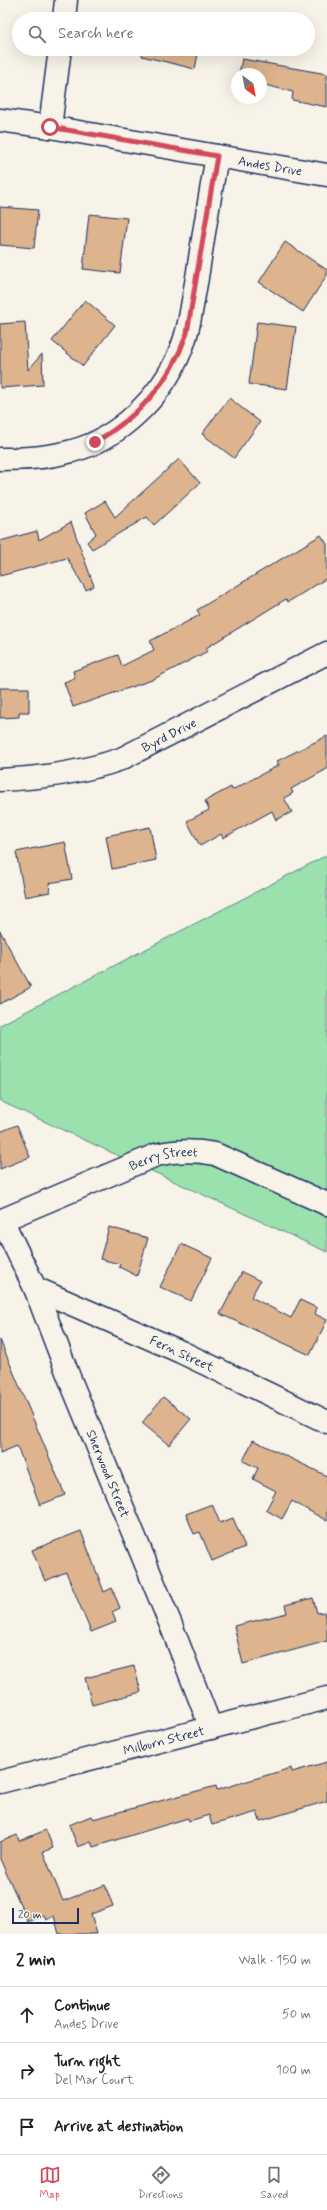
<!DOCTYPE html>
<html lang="en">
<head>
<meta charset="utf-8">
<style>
  :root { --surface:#fff; --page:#f6f6f6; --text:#202124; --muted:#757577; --line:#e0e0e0; --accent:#d1495b }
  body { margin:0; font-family:Mynerve,sans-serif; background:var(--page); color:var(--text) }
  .compass { position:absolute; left:231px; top:68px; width:36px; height:36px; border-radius:50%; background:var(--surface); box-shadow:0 4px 16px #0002; rotate:148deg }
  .scale { position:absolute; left:12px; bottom:10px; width:67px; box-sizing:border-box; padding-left:4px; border:2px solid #1b2f5e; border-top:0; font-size:11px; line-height:14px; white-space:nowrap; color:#1b2f5e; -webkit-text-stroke:3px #f7f3e8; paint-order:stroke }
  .stop { position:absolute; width:12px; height:12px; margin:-9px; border:3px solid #d1495b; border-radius:50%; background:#fff }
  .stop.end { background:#d1495b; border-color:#fff; box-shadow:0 1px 4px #0008 }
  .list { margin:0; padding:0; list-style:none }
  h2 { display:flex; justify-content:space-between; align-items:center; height:52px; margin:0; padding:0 16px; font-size:17px }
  h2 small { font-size:13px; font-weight:400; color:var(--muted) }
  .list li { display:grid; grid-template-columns:26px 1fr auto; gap:12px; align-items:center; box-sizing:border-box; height:56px; padding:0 16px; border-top:1px solid var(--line) }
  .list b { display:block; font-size:15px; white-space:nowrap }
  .list p { margin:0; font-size:13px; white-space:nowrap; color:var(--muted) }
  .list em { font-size:13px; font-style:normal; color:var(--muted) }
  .icon { flex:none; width:22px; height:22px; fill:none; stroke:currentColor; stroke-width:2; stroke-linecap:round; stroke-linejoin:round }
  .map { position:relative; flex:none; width:327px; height:1934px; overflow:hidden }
  .search { position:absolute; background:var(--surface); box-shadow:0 4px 16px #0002; left:12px; right:12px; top:12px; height:44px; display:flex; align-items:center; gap:10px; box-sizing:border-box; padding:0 14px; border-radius:22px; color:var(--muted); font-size:15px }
  .sheet { height:220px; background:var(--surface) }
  nav { display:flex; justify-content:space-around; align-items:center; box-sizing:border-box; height:56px; border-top:1px solid var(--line); background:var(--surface); font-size:11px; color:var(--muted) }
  nav a { display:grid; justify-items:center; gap:2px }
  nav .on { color:var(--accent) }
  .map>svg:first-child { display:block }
  .green { fill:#9be1ae; stroke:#5b8886 }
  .building { fill:#deb48e; stroke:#1b2f5e }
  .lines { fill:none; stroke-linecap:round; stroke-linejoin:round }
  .minor-casing { stroke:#1b2f5e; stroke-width:25 }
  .minor { stroke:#f7f3e8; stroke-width:22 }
  .route { stroke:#d1495b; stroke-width:5 }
  .labels { text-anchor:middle; stroke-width:3.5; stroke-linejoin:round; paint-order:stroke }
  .street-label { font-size:13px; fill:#1b2f5e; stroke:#f7f3e8 }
</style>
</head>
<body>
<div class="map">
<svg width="327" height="1934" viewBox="0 0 327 1934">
  <rect width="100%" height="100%" fill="#f7f3e8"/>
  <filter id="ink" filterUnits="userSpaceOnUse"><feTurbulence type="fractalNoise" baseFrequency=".025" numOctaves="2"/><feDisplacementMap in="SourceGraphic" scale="8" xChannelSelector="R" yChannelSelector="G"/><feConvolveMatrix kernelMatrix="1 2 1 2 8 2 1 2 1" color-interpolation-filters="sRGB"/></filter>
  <g filter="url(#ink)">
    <polygon class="green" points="327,855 327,1252 0,1101 0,1025"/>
    <g class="building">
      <polygon points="143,49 199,49 195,69 142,56"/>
      <polygon points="242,59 327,74 327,107 292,100 293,92 261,84 261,74 239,74"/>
      <polygon points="0,207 38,210 34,248 0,245"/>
      <polygon points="89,214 127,218 120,273 83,269"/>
      <polygon points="285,242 327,270 327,275 303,312 259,282"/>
      <polygon points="85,300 115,325 83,366 52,341"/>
      <polygon points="25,322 28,370 42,354 43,385 0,388 0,324"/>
      <polygon points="257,322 296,327 287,389 249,384"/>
      <polygon points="229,398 260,422 234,458 202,434"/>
      <polygon points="179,459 200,483 154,525 147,517 92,549 87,542 96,534 85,513 105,501 115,517"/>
      <polygon points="71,522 94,586 86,590 67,558 0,576 0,541 37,531 39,540"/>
      <polygon points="321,535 327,544 327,578 288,602 286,599 206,648 208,651 152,680 73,707 64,682 75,678 73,671 118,655 122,666 154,650 150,641 200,615 197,610"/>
      <polygon points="0,688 29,688 29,712 19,712 19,717 0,718"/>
      <polygon points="327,736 327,769 291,789 293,793 284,798 292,812 276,820 272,811 223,838 221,834 200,846 187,821 209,810 205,801 231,787 232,790 279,765 277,761"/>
      <polygon points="150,827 156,860 112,869 106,836"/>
      <polygon points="65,842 72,879 49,883 50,892 25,897 16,852"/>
      <polygon points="0,931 31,987 0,1004"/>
      <polygon points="17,1125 30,1157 0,1169 0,1132"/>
      <polygon points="109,1227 148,1238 137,1276 119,1267 120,1264 100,1259"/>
      <polygon points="181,1244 212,1258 191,1301 160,1287"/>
      <polygon points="242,1272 260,1281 251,1297 291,1318 300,1300 317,1308 315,1314 327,1320 310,1355 220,1314"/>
      <polygon points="0,1340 65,1495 40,1505 17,1446 0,1453"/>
      <polygon points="163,1397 191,1419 169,1445 142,1423"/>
      <polygon points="253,1440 327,1476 327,1521 292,1501 282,1519 266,1510 276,1491 253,1479 258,1468 243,1461"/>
      <polygon points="212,1504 220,1523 233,1518 245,1547 212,1561 200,1532 194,1534 186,1514"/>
      <polygon points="81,1531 104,1592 112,1588 120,1608 112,1612 116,1622 91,1632 66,1572 45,1581 32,1550"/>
      <polygon points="313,1598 317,1613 324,1612 327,1626 327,1641 243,1664 234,1626 287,1613 285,1605"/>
      <polygon points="134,1666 141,1692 92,1705 85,1678"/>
      <polygon points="327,1762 327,1801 260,1821 257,1812 212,1825 209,1815 189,1821 188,1818 93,1847 91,1842 78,1847 69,1825 91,1816 93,1819 216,1786 217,1790 291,1768 292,1772"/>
      <polygon points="46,1830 53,1848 43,1852 63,1901 105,1885 113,1906 91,1914 97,1934 59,1934 54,1916 46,1920 44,1915 28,1922 0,1859 0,1842 17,1835 19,1841"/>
    </g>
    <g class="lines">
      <defs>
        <g id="minor">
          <polyline points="64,19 66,0"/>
          <path id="s1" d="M0,120l50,7 277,48"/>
          <polyline points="50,127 60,49"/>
          <path d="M0,459c25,0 48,-1 72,-8 47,-12 90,-55 108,-99 10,-23 12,-49 17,-74 6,-41 13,-82 20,-122"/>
          <path id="s2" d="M0,780c42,-2 81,-7 121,-21l206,-106"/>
          <path id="s3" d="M2,1220l33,68 34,89 102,248 40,103"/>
          <path id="s4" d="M0,1221l156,-66c21,-5 38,-5 59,-1l112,50"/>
          <path id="s5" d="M35,1288l146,64 146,70"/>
          <path id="s6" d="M0,1782l327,-84"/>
        </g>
      </defs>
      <use href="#minor" class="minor-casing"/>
      <use href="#minor" class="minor"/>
    </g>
  </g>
  <g class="lines" filter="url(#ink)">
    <path class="route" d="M50,127l167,29 -30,177c-17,49 -47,83 -92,109"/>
  </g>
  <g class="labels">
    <g class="street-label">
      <text dy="5" stroke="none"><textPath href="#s1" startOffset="274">Andes Drive</textPath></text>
      <text dy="5" stroke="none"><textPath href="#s2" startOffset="177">Byrd Drive</textPath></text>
      <text dy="5" stroke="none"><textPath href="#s4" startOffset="176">Berry Street</textPath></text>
      <text dy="5" stroke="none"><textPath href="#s5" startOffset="161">Fern Street</textPath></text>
      <text dy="5" stroke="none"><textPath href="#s3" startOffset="275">Sherwood Street</textPath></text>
      <text dy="5" stroke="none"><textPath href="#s6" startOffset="169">Milburn Street</textPath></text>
    </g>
  </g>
</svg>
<svg class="compass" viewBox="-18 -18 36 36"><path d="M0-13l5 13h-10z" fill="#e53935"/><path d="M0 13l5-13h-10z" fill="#757577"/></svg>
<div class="scale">20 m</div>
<div class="stop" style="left:50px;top:127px"></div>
<div class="stop end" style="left:95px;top:442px"></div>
<div class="search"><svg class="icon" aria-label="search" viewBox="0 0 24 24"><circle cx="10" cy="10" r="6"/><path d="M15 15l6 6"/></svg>Search here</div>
</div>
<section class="sheet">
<h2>2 min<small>Walk · 150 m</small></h2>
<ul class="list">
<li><svg class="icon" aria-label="ahead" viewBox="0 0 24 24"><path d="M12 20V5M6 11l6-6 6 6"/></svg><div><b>Continue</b><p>Andes Drive</p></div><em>50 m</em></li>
<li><svg class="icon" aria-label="right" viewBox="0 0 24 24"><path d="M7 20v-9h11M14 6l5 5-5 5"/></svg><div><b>Turn right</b><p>Del Mar Court</p></div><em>100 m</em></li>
<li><svg class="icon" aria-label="arrive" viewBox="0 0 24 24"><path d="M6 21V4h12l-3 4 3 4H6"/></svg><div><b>Arrive at destination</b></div></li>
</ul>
</section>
<nav>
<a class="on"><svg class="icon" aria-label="map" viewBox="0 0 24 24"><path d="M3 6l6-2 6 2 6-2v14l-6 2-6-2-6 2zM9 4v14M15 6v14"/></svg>Map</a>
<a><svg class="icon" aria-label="directions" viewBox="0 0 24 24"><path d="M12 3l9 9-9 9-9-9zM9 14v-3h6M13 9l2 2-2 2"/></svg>Directions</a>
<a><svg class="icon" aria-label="saved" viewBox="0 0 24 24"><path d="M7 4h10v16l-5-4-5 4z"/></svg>Saved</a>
</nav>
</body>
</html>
